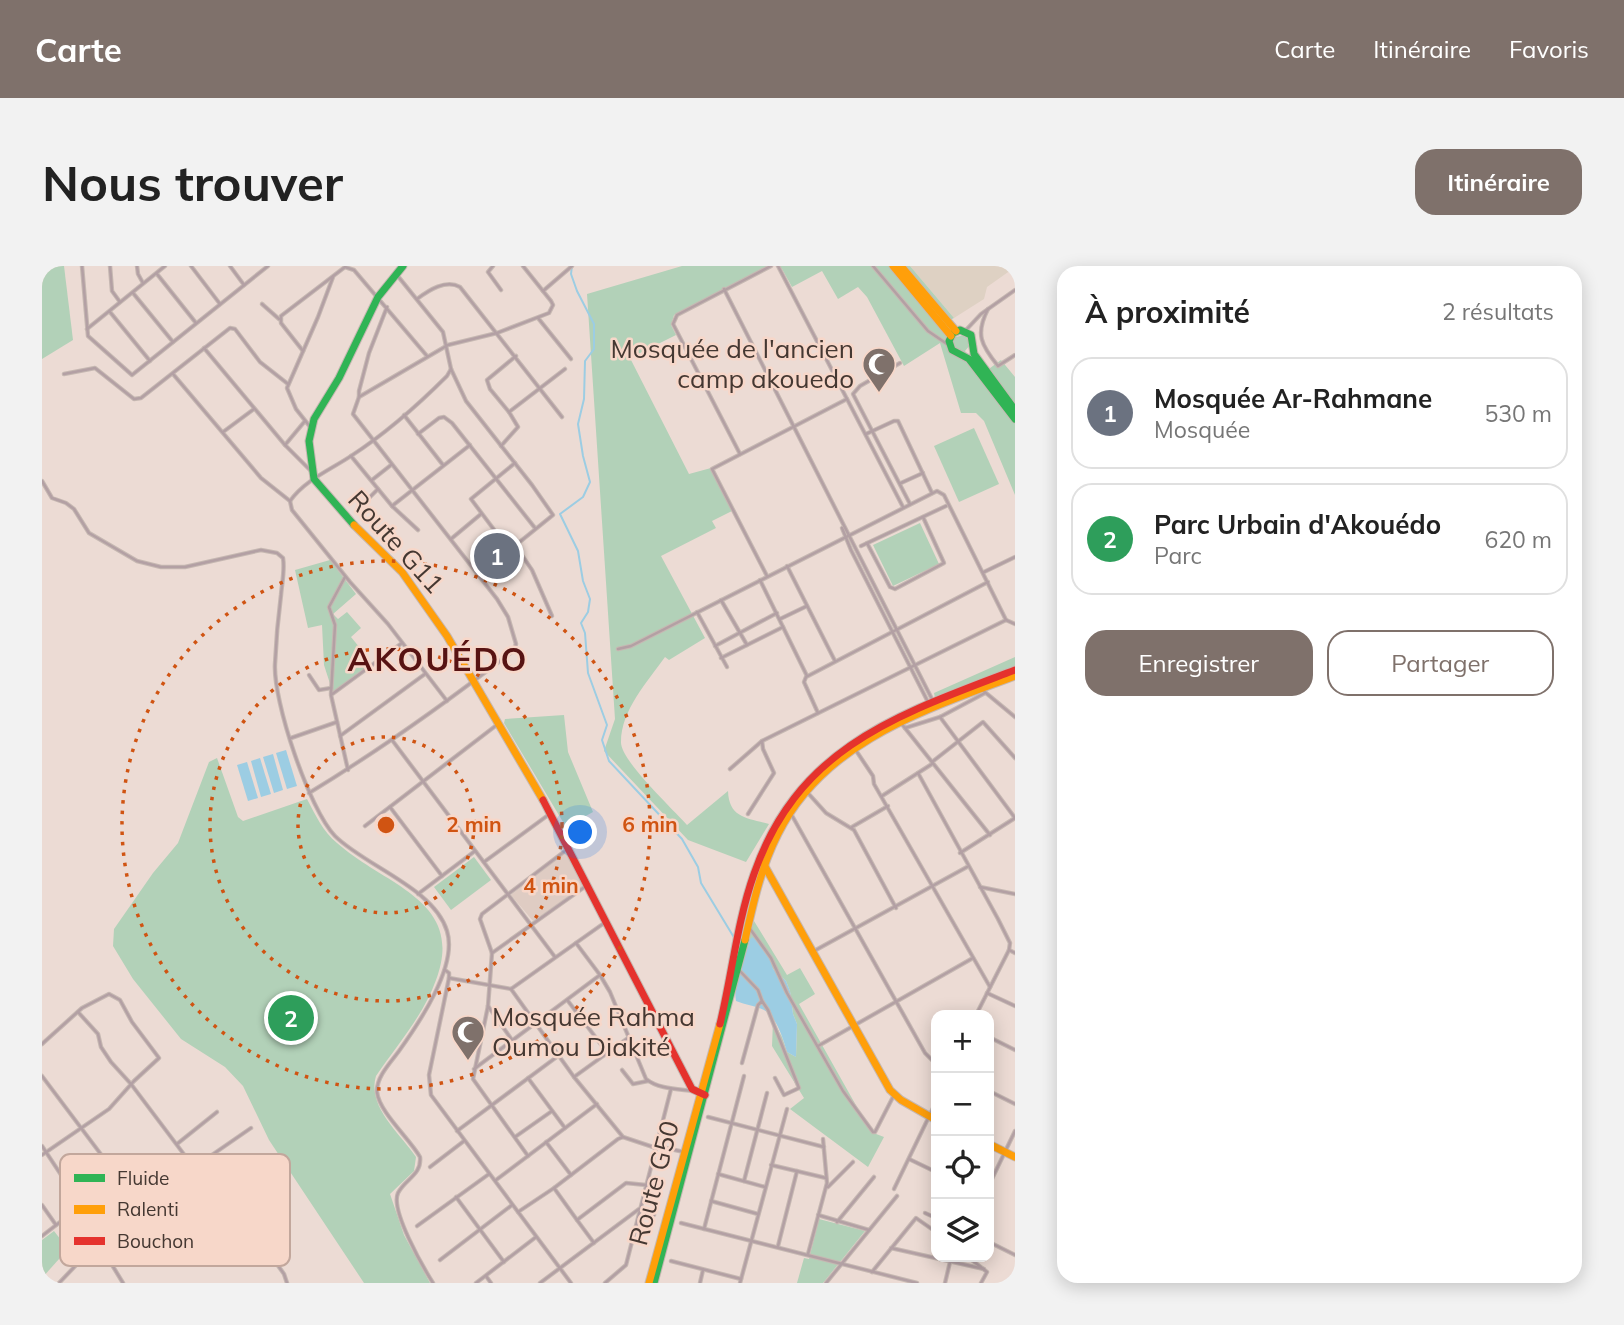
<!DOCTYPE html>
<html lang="fr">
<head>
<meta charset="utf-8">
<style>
  :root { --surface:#fff; --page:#f2f2f2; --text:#222; --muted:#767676; --line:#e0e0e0; --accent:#7f716b }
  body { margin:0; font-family:Mulish,sans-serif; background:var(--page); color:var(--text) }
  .controls { position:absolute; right:21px; bottom:21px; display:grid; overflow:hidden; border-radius:14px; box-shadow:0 4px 18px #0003 }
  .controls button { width:63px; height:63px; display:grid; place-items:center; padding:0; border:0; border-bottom:2px solid var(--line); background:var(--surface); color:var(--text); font:35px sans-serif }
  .you { position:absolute; left:539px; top:567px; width:24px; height:24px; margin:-18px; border:5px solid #fff; border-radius:50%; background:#1a73e8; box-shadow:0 0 0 10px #1a73e833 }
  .badge { display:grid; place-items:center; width:46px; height:46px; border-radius:50%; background:var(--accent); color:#fff; font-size:23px; font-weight:700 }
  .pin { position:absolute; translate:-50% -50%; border:4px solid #fff; box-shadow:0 2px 7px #0006 }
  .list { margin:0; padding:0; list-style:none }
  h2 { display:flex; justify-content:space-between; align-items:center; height:91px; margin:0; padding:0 28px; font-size:30px }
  h2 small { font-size:23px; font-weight:400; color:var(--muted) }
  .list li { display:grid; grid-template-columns:46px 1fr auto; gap:21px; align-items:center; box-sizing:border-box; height:112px; margin:0 14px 14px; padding:0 14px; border:2px solid var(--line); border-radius:21px }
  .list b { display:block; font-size:26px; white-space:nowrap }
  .list p { margin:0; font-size:23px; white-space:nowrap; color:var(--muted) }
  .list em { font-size:23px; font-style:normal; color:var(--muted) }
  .actions { display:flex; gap:14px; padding:21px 28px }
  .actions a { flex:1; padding:16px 0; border:2px solid var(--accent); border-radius:21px; text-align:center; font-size:24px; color:var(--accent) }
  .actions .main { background:var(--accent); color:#fff }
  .icon { flex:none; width:38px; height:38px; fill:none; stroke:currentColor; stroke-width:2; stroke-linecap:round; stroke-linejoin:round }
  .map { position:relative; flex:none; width:973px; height:1017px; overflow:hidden; border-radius:21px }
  header { display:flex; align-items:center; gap:42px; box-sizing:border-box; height:98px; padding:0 35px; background:var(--accent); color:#fff }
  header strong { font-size:33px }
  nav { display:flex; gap:38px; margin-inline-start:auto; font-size:24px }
  .intro { display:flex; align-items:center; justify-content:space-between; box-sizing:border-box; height:168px; padding:0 42px }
  h1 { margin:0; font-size:49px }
  .button { padding:18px 32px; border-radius:21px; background:var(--accent); color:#fff; font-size:24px; font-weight:700 }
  main { display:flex; gap:42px; padding:0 42px }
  aside { flex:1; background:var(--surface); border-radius:21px; box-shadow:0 4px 18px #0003 }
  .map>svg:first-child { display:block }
  .commercial { fill:#dfccc3 }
  .education { fill:#ded1c3 }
  .green { fill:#b2d1b8 }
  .water { fill:#9ccde3 }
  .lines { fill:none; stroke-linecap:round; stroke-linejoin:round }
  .stream { stroke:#9ccde3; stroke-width:2 }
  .street-casing { stroke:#c6b8b2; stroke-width:4.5 }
  .fast-casing { stroke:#c6b8b2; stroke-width:9 }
  .slow-casing { stroke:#c6b8b2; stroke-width:9 }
  .jam-casing { stroke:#c6b8b2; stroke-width:9 }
  .street { stroke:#b3a0a4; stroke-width:2.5 }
  .fast { stroke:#30b455; stroke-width:7 }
  .slow { stroke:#ff9f0a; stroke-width:7 }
  .jam { stroke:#e5322d; stroke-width:7 }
  .ring { fill:none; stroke:#d05412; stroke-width:3.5; stroke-dasharray:3.5 7 }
  .labels { text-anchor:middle; stroke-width:5; stroke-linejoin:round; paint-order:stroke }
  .poi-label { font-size:26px; fill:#453832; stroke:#f7d7c9; text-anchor:end }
  .street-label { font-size:26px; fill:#453832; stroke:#f7d7c9 }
  .district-label { font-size:33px; font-weight:bold; letter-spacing:2px; fill:#571313; stroke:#f7d7c9 }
  .key { fill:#f7d7c9; stroke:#c2a79c; stroke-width:2 }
  .key-label { font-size:19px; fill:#453832 }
  .centre { fill:#d05412; stroke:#f7d7c9; stroke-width:3.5 }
  .ring-label { font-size:21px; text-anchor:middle; font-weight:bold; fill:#d05412; stroke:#f7d7c9; stroke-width:5; stroke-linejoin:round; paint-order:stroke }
</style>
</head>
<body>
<header>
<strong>Carte</strong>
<nav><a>Carte</a><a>Itinéraire</a><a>Favoris</a></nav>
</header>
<div class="intro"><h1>Nous trouver</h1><a class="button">Itinéraire</a></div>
<main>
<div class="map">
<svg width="973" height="1017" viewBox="0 0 973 1017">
  <rect width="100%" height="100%" fill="#ecdbd4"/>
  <polygon class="commercial" points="526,584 543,619 491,655 469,629"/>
  <polygon class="education" points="868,0 971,0 969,4 945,21 942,33 912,52"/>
  <g class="green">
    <polygon points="0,0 22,0 31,74 0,93"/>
    <path d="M640,0h88l-96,49 -3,10 5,10 -46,23 59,116 22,-6 21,43 -20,10 4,7 -55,28 44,82 -36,22 -4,-3c-17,24 -44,53 -44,85 -1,18 52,67 66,83l41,-34c1,27 19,27 41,33l-23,38 -58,-22 -84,-89 11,-32 -28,-425z"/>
    <polygon points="735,0 868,0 912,52 904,56 914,71 922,69 926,72 928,79 923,85 940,108 959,94 973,111 973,229 942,155 934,147 919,147 898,77 862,100 825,31 816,21 796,33 780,5 750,21 740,3"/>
    <polygon points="932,162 957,218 917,236 892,180"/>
    <polygon points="878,257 897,298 851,320 831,279"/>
    <polygon points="288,294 314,328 291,348 296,353 305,346 319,362 309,371 322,387 320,389 328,399 291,427 282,399 280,359 266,362 253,304"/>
    <polygon points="973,391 973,400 893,432 892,427"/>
    <polygon points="522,449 526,486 551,546 524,561 462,457 463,453"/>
    <path d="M175,492l21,59 5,4 64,-22c8,15 16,33 30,44 48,43 129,57 99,137 -13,36 -39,65 -60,96 -9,31 24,57 40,81l-2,14 -24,23 14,41 26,48h-66l-95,-143 -26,-54 -18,-19 -44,-28 -48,-60 -20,-33 1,-17 39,-56 25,-30 31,-81z"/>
    <polygon points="432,591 449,614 409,644 392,621"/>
    <polygon points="712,655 745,709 758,702 773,728 757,738 829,866 842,871 826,901 748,843 762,832 730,780 731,755 740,771 745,786 754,791 755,758 751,748 748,725 744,715 731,703 708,673 705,688 699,695"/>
    <polygon points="777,953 823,965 781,1017 755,1017 762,992 767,993"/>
    <polygon points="12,965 26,983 0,1012 0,974"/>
  </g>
  <g class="water">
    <polygon points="244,484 255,520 245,523 234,487"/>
    <polygon points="231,488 241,524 232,527 221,491"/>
    <polygon points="218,492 229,528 219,531 209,495"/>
    <polygon points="205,496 216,532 206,535 195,499"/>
    <path d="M711,671l14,14 6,18 13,12 4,10 3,23 4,10 -1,33 -9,-5c-4,-13 -10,-35 -23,-42 -7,-4 -19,-5 -28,-9 -4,-24 10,-41 14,-62z"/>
  </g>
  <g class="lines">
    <polyline class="stream" points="530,0 529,8 535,25 552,58 552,83 543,95 542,133 536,158 541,190 548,216 541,231 518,248 536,285 541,315 548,333 546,346 539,357 543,367 546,407 565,459 560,474 567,495 640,573 656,601 659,617 699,683"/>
    <defs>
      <g id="street">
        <polyline points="40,0 46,70 90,109 226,0"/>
        <polyline points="68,0 70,25 78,36"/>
        <polyline points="95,0 96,8 101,17"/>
        <polyline points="149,0 178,38"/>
        <polyline points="188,0 202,19"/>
        <polyline points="451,0 446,6 459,24"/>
        <polyline points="736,0 861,241"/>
        <polyline points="831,0 886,65 908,80"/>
        <polyline points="115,8 154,57"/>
        <polyline points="355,9 401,66 409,103 424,135 490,219 511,249 438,308"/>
        <polyline points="682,23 894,441"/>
        <polyline points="501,25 530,0"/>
        <polyline points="91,27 131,76"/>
        <path d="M375,33c12,-9 29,-20 43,-12l102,130"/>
        <polyline points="220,38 237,53"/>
        <polyline points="345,41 327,87 317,125 317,131 406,79 455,67 507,47 511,39 509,35 481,0"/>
        <path d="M946,43c-13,25 -7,36 10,57l17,-11"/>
        <polyline points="68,46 108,95"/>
        <polyline points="496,52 529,93"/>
        <polyline points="45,63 123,0"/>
        <polyline points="924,64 939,48 973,24"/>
        <polyline points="162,82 243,179 270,206"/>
        <polyline points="261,85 239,57 239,50 303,1 312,4 385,90"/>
        <polyline points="858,97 818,120 811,128 868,238"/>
        <polyline points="22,108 53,102 92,133 99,132 188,62 193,63 218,96 246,118"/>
        <polyline points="131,108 219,212 248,235 250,244 308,316 346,358 405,435"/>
        <polyline points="467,146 448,123 445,114 474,90"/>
        <polyline points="362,149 401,199"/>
        <polyline points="269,162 254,143 245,122 276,51 291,11"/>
        <polyline points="181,166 212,143"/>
        <polyline points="376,168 397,152 402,151 410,157 493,262"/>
        <polyline points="824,168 852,155 856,155 890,227"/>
        <polyline points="243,179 263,155"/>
        <polyline points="459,180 476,161 467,146 523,103"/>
        <polyline points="698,188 631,58 635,49 729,0"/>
        <polyline points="309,190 350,240 376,264"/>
        <polyline points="330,214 349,199"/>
        <path d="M0,215l10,17 14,5 8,6 15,24 48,28 24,6h24l76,-17 16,3 6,5c2,12 -1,25 -2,37 -3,23 -5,46 -6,69 -2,37 34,145 60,172 30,30 99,52 112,95 11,35 -28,92 -48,120 -8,11 -23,26 -22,41 2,20 33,47 43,65 2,18 -15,22 -22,36 -8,17 25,74 35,90"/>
        <polyline points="859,217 881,207"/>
        <path d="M248,235c15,-21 40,-31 61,-45 34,-22 67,-51 96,-80l4,-7"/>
        <polyline points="350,240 428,179"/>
        <polyline points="318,241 336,223"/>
        <polyline points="800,262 809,284 887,438"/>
        <polyline points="409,273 439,248"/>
        <polyline points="825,277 848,321 853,323 902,297 881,251"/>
        <polyline points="473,279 490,304 510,350"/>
        <polyline points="819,280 904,240"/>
        <polyline points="468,285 429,233 473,197"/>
        <polyline points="745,300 793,395"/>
        <polyline points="942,306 973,291"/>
        <polyline points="725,310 670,203 805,133"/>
        <polyline points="718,314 765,410"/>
        <polyline points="679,334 705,379"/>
        <polyline points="655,346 685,401"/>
        <polyline points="738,353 765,340"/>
        <polyline points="673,380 735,347"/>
        <polyline points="576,383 589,380 895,225 902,229 964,354 973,358"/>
        <polyline points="679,392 741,361"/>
        <polyline points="267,409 277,424 289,422"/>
        <polyline points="938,422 973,451"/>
        <polyline points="289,428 293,359 287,341 303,311"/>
        <polyline points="776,447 762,416 764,411 946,316"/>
        <polyline points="898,451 973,552"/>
        <polyline points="859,457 948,569"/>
        <polyline points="863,462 898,451 943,427"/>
        <polyline points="298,470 383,408"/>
        <polyline points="249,472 295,456"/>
        <polyline points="350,474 513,691"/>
        <polyline points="813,483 831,510 832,518 948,721"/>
        <polyline points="890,496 941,456 973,492"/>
        <polyline points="688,503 720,475 964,354"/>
        <polyline points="306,504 289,429 360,377"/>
        <polyline points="876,507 956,653 968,677 967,684 973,687"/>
        <polyline points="765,526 784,547 812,564 854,642"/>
        <path d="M267,527c71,-43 138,-91 204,-142l3,-7 -8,-27 -11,-18 -144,-185 6,-17"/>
        <polyline points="840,530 890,498"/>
        <polyline points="348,541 400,610"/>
        <polyline points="748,546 883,787 894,798"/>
        <polyline points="706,548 732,507 721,483 720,475"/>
        <polyline points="323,560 456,458"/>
        <polyline points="810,561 846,540"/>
        <polyline points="918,587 973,552"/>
        <polyline points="442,596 509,547"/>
        <polyline points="938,621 973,628"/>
        <polyline points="376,628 433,585"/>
        <polyline points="706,660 729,692 745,727 801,825 831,866 833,866 852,829"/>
        <path d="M534,677l24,32 10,17 36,87c12,10 32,10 47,12"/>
        <polyline points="772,685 925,601"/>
        <polyline points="450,687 544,620"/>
        <polyline points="696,703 716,724 720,735"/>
        <polyline points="403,704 407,707 407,712 387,809 389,829 529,1017"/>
        <polyline points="407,712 469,723 565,655"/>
        <polyline points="469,723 532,811 581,871 614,882"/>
        <polyline points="945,727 973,740"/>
        <polyline points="526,735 564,785"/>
        <polyline points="446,740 470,774"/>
        <polyline points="36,746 56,768 59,781 69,796 89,818 153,903 178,918 242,1008 245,1017"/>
        <polyline points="934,749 967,684"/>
        <polyline points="947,771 973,784"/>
        <polyline points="0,778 40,742 67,728 78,734 90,756 117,792 92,815 67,843 0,889"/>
        <polyline points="776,780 931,692"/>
        <polyline points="700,797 716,739 720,735 726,744 757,822 742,829 733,812"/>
        <polyline points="432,803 558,709"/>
        <polyline points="580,804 591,818 606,815"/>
        <polyline points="0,810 76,911 0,970"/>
        <polyline points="532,811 586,772"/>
        <polyline points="486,812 523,862"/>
        <polyline points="947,825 973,838"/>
        <polyline points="666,851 782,881"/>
        <polyline points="415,865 516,790"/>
        <polyline points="473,871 510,845"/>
        <polyline points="504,876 529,909"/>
        <polyline points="135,878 175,846"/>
        <polyline points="0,880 58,968 67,994 81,1017"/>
        <polyline points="615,880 642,886"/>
        <polyline points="486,890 431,813 446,740 450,687 438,653 440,648 527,582"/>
        <polyline points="867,893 894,906"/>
        <polyline points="729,899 784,912"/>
        <polyline points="388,901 422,875"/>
        <polyline points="676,908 723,921"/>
        <polyline points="454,914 555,838"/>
        <polyline points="702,915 725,827"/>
        <polyline points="947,919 973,865"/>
        <polyline points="786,921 811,896"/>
        <polyline points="512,922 535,954 584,917 604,919"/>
        <polyline points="852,923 894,836"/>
        <polyline points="414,931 462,996"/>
        <polyline points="669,935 716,948"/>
        <polyline points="0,939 14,959"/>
        <polyline points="476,946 512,922 576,873 581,871"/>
        <polyline points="883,947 894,952"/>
        <polyline points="776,949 827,964"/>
        <polyline points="535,954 552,977"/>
        <polyline points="795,956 832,911"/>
        <polyline points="639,957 875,1017"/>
        <polyline points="375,960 447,908"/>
        <polyline points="662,963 702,810"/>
        <polyline points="947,976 973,989"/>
        <polyline points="736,980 755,905"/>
        <polyline points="849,982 942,1003"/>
        <polyline points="766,988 785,917 781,873"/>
        <polyline points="926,991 945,1006 939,1017"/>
        <polyline points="398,994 470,939"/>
        <polyline points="629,995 699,1013"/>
        <polyline points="830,1006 874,952 894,966"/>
        <polyline points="444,1010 449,1017"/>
        <polyline points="17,1017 59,973 120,931 167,891 209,862"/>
        <polyline points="434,1017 494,971"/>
        <polyline points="498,1017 597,943 612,949"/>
        <polyline points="563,1017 584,999 629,823"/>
        <polyline points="658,1017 661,1004"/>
        <polyline points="698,1017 745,843"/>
        <polyline points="784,1017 855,930"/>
        <polyline points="903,1017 908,996"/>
      </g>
      <g id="fast">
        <polyline points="973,144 932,88 929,69 918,64 911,67 907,75 910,84 927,93 973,153"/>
        <polyline points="312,259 272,213 267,175 272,153 297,112 336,31 361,0"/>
        <polyline points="612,1017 703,674"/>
      </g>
      <g id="slow">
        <polyline points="851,0 909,70"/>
        <polyline points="859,0 914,65"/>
        <polyline points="312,259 360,306 405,370 501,534"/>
        <polyline points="721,597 848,824 859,834 894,854"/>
        <path d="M703,674c8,-36 16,-73 33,-106 46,-93 147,-124 237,-158"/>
        <polyline points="947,878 973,891"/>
        <polyline points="607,1017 678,758"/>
      </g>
      <g id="jam">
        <polyline points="501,534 650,823 663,829"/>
        <path d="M678,758c12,-49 17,-102 34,-150 44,-128 146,-160 261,-204"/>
      </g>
    </defs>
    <use href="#street" class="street-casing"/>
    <use href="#fast" class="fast-casing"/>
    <use href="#slow" class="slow-casing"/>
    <use href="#jam" class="jam-casing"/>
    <use href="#street" class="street"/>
    <use href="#fast" class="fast"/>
    <use href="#slow" class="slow"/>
    <use href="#jam" class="jam"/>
  </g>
  <g class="ring">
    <circle cx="344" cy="559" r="88"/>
    <circle cx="344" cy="559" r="176"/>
    <circle cx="344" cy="559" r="264"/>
  </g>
  <defs>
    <symbol id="mosque-pin" viewBox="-11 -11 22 30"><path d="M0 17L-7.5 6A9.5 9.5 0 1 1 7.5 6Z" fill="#7f716b" stroke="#f7d7c9"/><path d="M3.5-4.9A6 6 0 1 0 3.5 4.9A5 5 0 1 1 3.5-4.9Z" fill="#fff"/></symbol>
  </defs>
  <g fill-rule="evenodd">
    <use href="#mosque-pin" x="818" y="79" width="38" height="52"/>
    <use href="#mosque-pin" x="407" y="747" width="38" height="52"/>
  </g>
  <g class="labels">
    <g class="poi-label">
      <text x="812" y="92">Mosquée de l'ancien<tspan x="812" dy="30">camp akouedo</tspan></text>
      <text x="450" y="760" text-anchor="start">Mosquée Rahma<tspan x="450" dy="30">Oumou Diakité</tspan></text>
    </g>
    <g class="street-label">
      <text transform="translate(354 276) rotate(48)" y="9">Route G11</text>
      <text transform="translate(612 917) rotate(-75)" y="9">Route G50</text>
    </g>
    <g class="district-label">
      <text x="396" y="405">AKOUÉDO</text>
    </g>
  </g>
  <rect x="18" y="888" width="230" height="112" rx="10" class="key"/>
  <rect x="32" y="908" width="31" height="8" fill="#30b455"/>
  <rect x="32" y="939" width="31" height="9" fill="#ff9f0a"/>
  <rect x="32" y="971" width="31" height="8" fill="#e5322d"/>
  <g class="key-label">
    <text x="75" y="919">Fluide</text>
    <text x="75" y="950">Ralenti</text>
    <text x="75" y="982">Bouchon</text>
  </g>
  <circle cx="344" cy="559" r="10" class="centre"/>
  <g class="ring-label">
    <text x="432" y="566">2 min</text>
    <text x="608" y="566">6 min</text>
    <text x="509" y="627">4 min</text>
  </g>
</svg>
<div class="controls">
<button>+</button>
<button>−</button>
<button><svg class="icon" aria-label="locate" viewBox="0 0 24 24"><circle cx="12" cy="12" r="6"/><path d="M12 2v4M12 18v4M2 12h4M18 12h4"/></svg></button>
<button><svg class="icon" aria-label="layers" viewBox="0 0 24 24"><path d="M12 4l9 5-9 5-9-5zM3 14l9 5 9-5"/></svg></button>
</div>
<div class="you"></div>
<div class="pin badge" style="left:455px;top:290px;background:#6b7280">1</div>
<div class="pin badge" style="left:249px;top:752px;background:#2e9e5b">2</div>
</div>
<aside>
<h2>À proximité<small>2 résultats</small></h2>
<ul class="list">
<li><span class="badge" style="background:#6b7280">1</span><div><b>Mosquée Ar-Rahmane</b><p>Mosquée</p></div><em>530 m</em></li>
<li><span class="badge" style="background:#2e9e5b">2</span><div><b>Parc Urbain d'Akouédo</b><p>Parc</p></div><em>620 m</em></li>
</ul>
<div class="actions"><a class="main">Enregistrer</a><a>Partager</a></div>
</aside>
</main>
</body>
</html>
